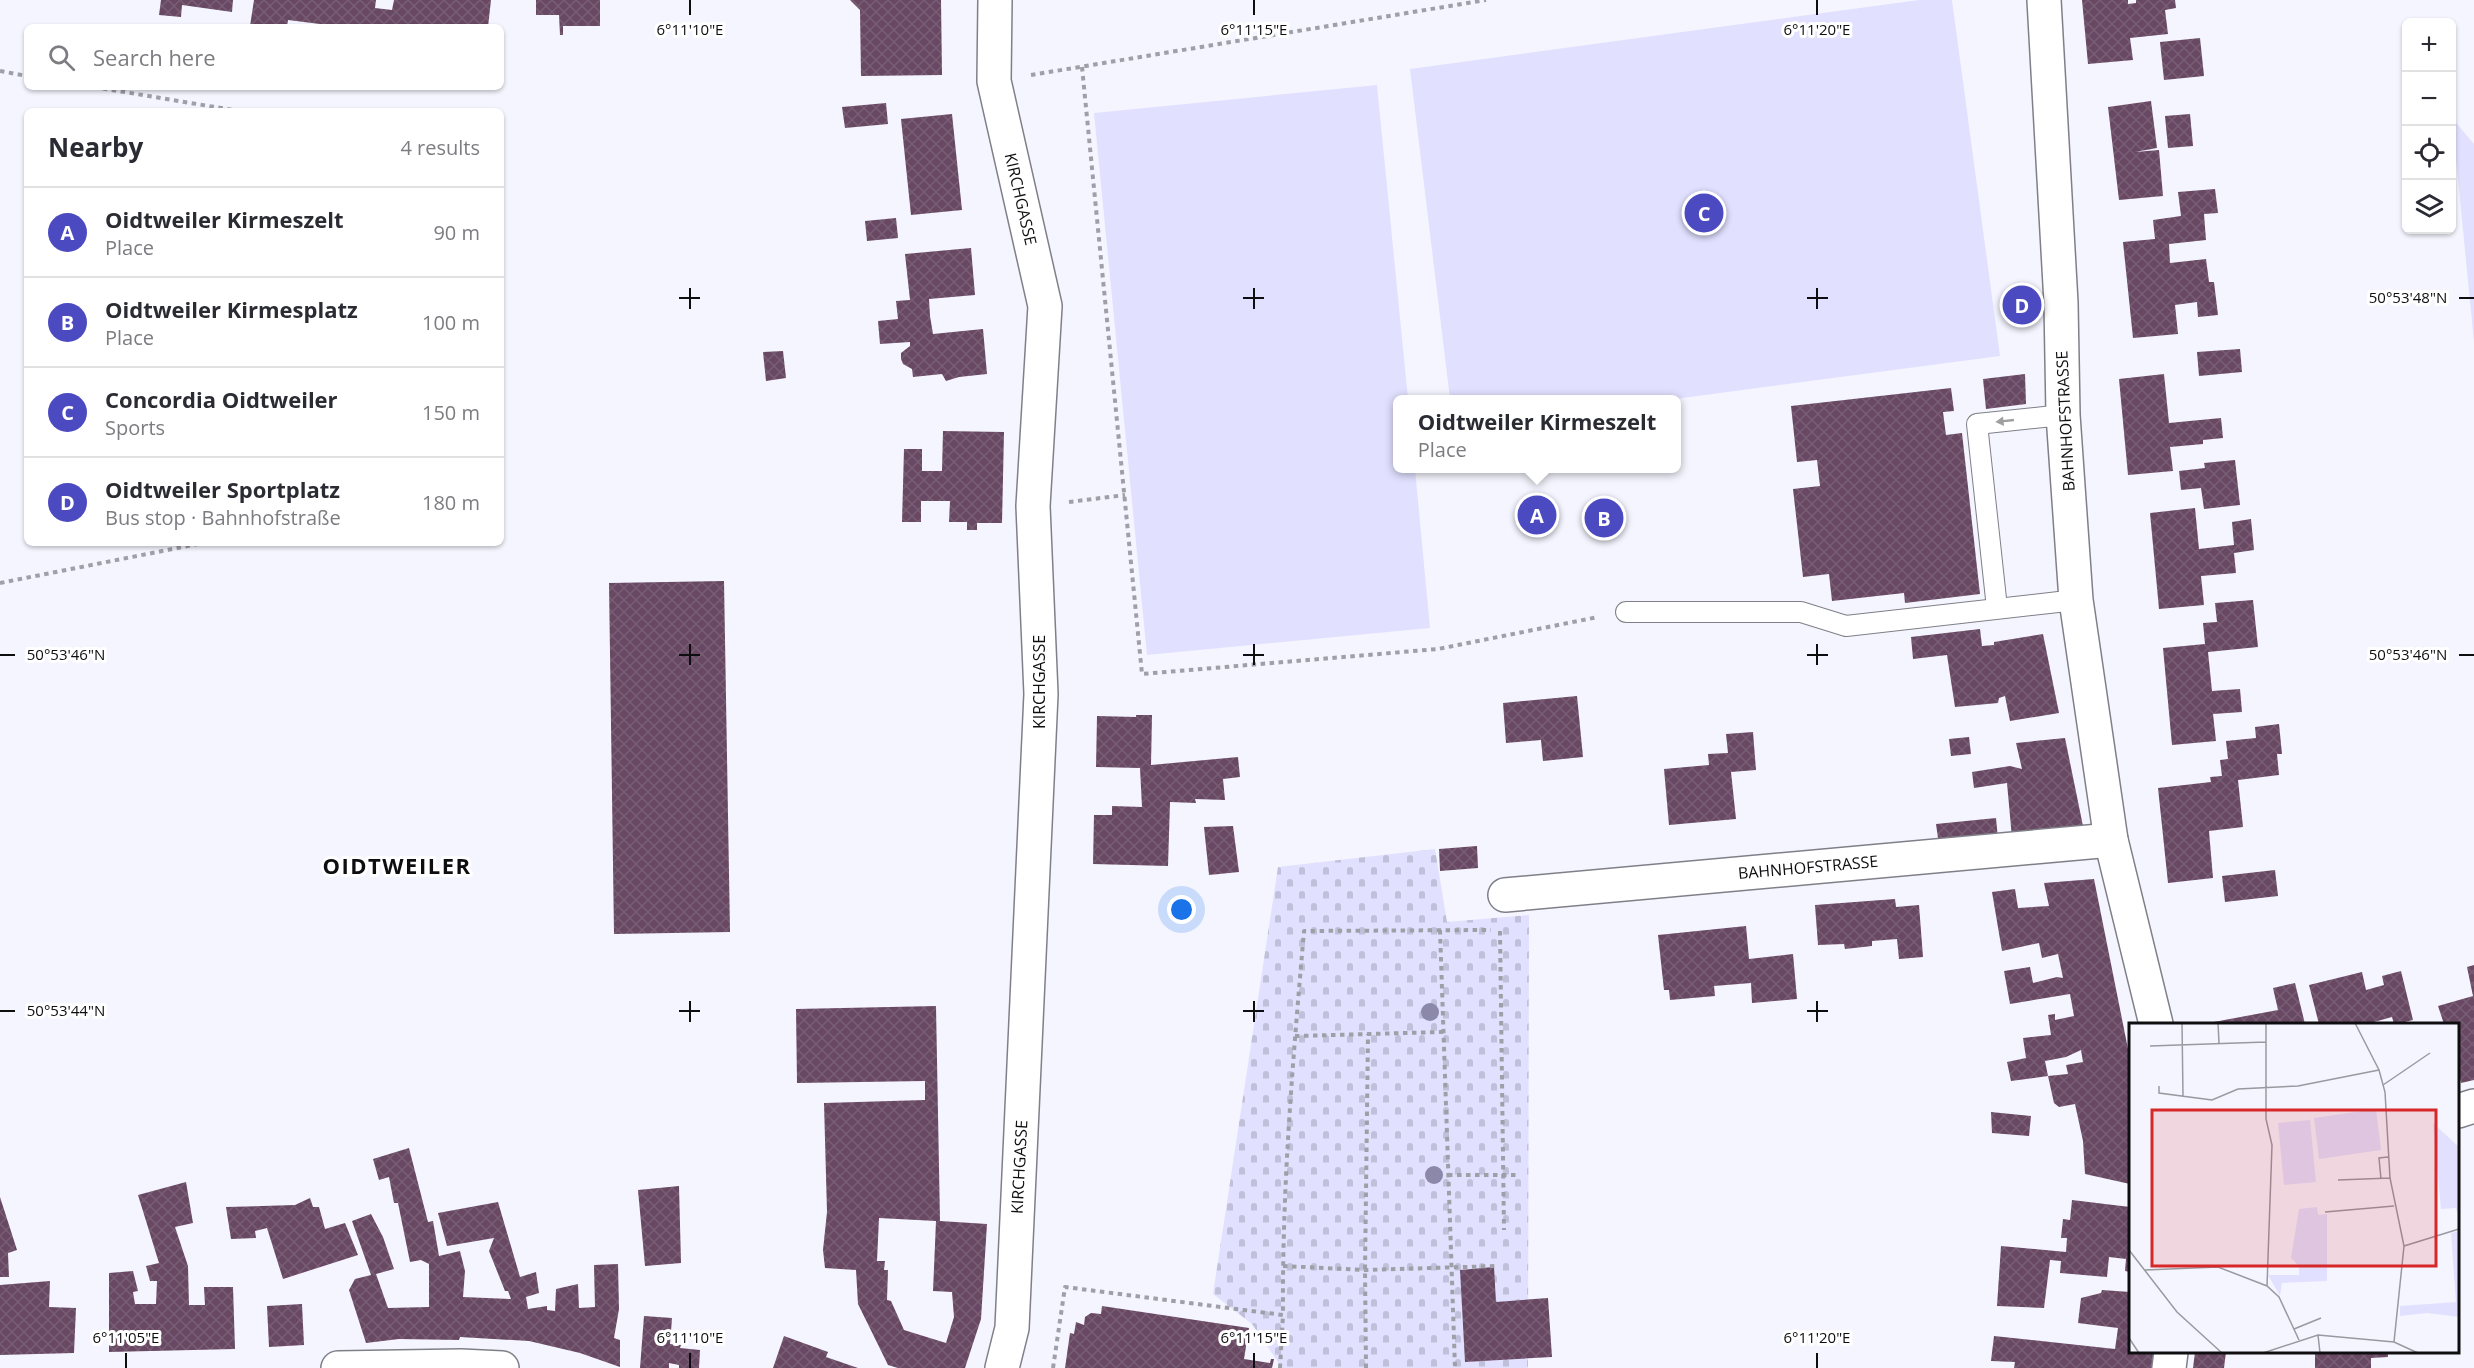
<!DOCTYPE html>
<html lang="en">
<head>
<meta charset="utf-8">
<style>
  :root { --surface:#fff; --page:#f7f7f7; --text:#2b2b33; --muted:#7c7c81; --line:#e1e1e2; --accent:#4c4ac1 }
  body { margin:0; font-family:"Open Sans",sans-serif; background:var(--page); color:var(--text) }
  .controls { position:absolute; right:18px; top:18px; display:grid; overflow:hidden; border-radius:9px; box-shadow:0 2px 4px #0004 }
  .controls button { width:54px; height:54px; display:grid; place-items:center; padding:0; border:0; border-bottom:2px solid var(--line); background:var(--surface); color:var(--text); font:30px sans-serif }
  .you { position:absolute; left:1182px; top:910px; width:21px; height:21px; margin:-15px; border:4px solid #fff; border-radius:50%; background:#1a73e8; box-shadow:0 0 0 9px #1a73e833 }
  .badge { display:grid; place-items:center; width:39px; height:39px; border-radius:50%; background:var(--accent); color:#fff; font-size:20px; font-weight:700 }
  .pin { position:absolute; translate:-50% -50%; border:3px solid #fff; box-shadow:0 2px 6px #0006 }
  .popup { position:absolute; left:1393px; top:395px; width:288px; height:78px; box-sizing:border-box; display:grid; place-content:center; border-radius:9px; background:var(--surface); filter:drop-shadow(0 2px 4px #0005); font-size:20px; white-space:nowrap; color:var(--muted) }
  .popup b { font-size:22px; color:var(--text) }
  .popup::after { content:''; position:absolute; left:50%; top:100%; margin-left:-12px; border:12px solid transparent; border-top-color:var(--surface) }
  .list { margin:0; padding:0; list-style:none }
  h2 { display:flex; justify-content:space-between; align-items:center; height:78px; margin:0; padding:0 24px; font-size:26px }
  h2 small { font-size:20px; font-weight:400; color:var(--muted) }
  .list li { display:grid; grid-template-columns:39px 1fr auto; gap:18px; align-items:center; box-sizing:border-box; height:90px; padding:0 24px; border-top:2px solid var(--line) }
  .list b { display:block; font-size:22px; white-space:nowrap }
  .list p { margin:0; font-size:20px; white-space:nowrap; color:var(--muted) }
  .list em { font-size:20px; font-style:normal; color:var(--muted) }
  .icon { flex:none; width:33px; height:33px; fill:none; stroke:currentColor; stroke-width:2; stroke-linecap:round; stroke-linejoin:round }
  .map { position:relative; flex:none; width:2474px; height:1368px; overflow:hidden }
  .search { position:absolute; background:var(--surface); box-shadow:0 2px 4px #0004; left:24px; top:24px; width:480px; height:66px; display:flex; align-items:center; gap:15px; box-sizing:border-box; padding:0 21px; border-radius:9px; color:var(--muted); font-size:22px }
  .panel { position:absolute; background:var(--surface); box-shadow:0 2px 4px #0004; left:24px; top:108px; width:480px; height:438px; border-radius:9px }
  .map>svg:first-child { display:block }
  .green { fill:#e1e1ff }
  .cemetery { fill:url(#cemetery-stones) }
  .building { fill:url(#building-cross-hatch); fill-rule:evenodd }
  .lines { fill:none; stroke-linecap:round; stroke-linejoin:round }
  .lane-casing { stroke:#7f7f88; stroke-width:22 }
  .street-casing { stroke:#7f7f88; stroke-width:36 }
  .path { stroke:#9f9fa7; stroke-width:4; stroke-dasharray:4.5 4.5; stroke-linecap:butt }
  .lane { stroke:#fff; stroke-width:20 }
  .street { stroke:#fff; stroke-width:33 }
  .tree { fill:#8b88a9 }
  .oneway { fill:#9f9fa0 }
  .ticks { fill:none; stroke:#0e0e11; stroke-width:2 }
  .labels { text-anchor:middle; stroke-width:6; stroke-linejoin:round; paint-order:stroke }
  .street-label { font-size:16px; fill:#0e0e11; stroke:#fff }
  .district-label { font-size:22px; font-weight:bold; letter-spacing:1.5px; fill:#0e0e11; stroke:#fff }
  .inset-road { fill:none; stroke:#9999a0; stroke-width:1.5 }
  .view { fill:#d62828; fill-opacity:0.15; stroke:#d62828; stroke-width:3 }
  .inset-edge { fill:none; stroke:#0e0e11; stroke-width:3 }
  .ticks-label { font-size:15px; text-anchor:middle; fill:#0e0e11; stroke:#fff; stroke-width:6; stroke-linejoin:round; paint-order:stroke }
</style>
</head>
<body>
<div class="map">
<svg width="2474" height="1368" viewBox="0 0 2474 1368">
  <defs>
    <pattern id="cemetery-stones" width="16" height="16" patternUnits="userSpaceOnUse" patternTransform="scale(1.5)"><rect width="16" height="16" fill="#e1e1ff"/><path d="M2 7V4a2 2 0 0 1 4 0v3zM10 15v-3a2 2 0 0 1 4 0v3z" fill="#c0c0da"/></pattern>
    <pattern id="building-cross-hatch" width="8" height="8" patternUnits="userSpaceOnUse" patternTransform="scale(1.5)"><rect width="8" height="8" fill="#684863"/><path d="M0 0l8 8M0 8l8-8" fill="none" stroke="#785e74"/></pattern>
  </defs>
  <rect width="100%" height="100%" fill="#f5f5ff"/>
  <g class="green">
    <polygon points="1919,0 1952,0 2000,356 1675,399 1450,399 1410,69"/>
    <polygon points="1377,85 1408,399 1398,400 1398,468 1415,469 1430,628 1147,655 1094,113"/>
    <polygon points="2452,118 2474,144 2474,342"/>
  </g>
  <polygon class="cemetery" points="1435,849 1447,922 1529,915 1528,1368 1279,1368 1278,1362 1252,1324 1213,1294 1278,867"/>
  <g class="building">
    <polygon points="161,0 233,0 232,12 182,5 181,17 159,15"/>
    <polygon points="254,0 376,0 375,8 392,10 394,0 491,0 488,27 344,27 288,20 287,27 255,27 250,26"/>
    <polygon points="536,0 600,0 600,26 563,26 563,35 560,35 559,15 536,15"/>
    <polygon points="850,0 941,0 942,75 861,76 860,10"/>
    <polygon points="2082,0 2128,0 2128,4 2136,3 2136,0 2175,0 2176,8 2165,10 2168,34 2130,38 2133,60 2088,64"/>
    <polygon points="2200,38 2204,76 2164,80 2160,42"/>
    <polygon points="2151,101 2157,148 2135,152 2159,150 2163,196 2119,200 2108,107"/>
    <polygon points="886,103 888,124 845,128 842,107"/>
    <polygon points="952,114 962,210 911,215 901,119"/>
    <polygon points="2190,114 2193,146 2168,148 2165,116"/>
    <polygon points="2215,189 2218,213 2204,214 2206,240 2169,244 2170,263 2206,259 2209,282 2214,282 2218,315 2198,317 2197,302 2175,305 2178,334 2133,338 2123,242 2155,239 2153,220 2181,216 2178,192"/>
    <polygon points="896,218 898,238 867,241 865,221"/>
    <polygon points="971,248 975,295 929,299 930,316 933,334 983,329 987,374 959,377 946,381 942,374 913,377 912,369 903,364 901,359 901,353 910,346 910,342 880,344 878,321 898,319 896,301 910,300 905,254"/>
    <polygon points="2240,349 2242,372 2199,376 2197,352"/>
    <polygon points="783,351 786,378 766,381 763,352"/>
    <polygon points="2025,374 2026,404 1986,409 1983,379"/>
    <polygon points="2164,374 2169,423 2221,418 2223,438 2203,440 2203,444 2170,447 2173,471 2128,475 2119,379"/>
    <polygon points="1951,388 1954,411 1943,412 1946,435 1962,433 1980,594 1905,603 1904,593 1832,601 1829,574 1803,577 1793,489 1820,486 1817,460 1797,462 1791,406"/>
    <polygon points="943,431 1004,432 1002,523 977,523 977,530 967,530 967,522 949,522 950,501 921,501 921,522 902,522 904,449 922,449 922,471 942,471"/>
    <polygon points="2235,460 2240,505 2204,509 2201,488 2181,490 2179,471 2205,468 2204,463"/>
    <polygon points="2195,508 2199,549 2234,545 2232,522 2251,519 2254,550 2234,553 2236,573 2201,576 2204,605 2159,609 2150,513"/>
    <polygon points="724,581 730,932 614,934 609,583"/>
    <polygon points="2253,600 2258,647 2208,652 2212,691 2240,689 2242,712 2213,714 2216,741 2172,745 2163,648 2205,644 2203,623 2217,622 2215,603"/>
    <polygon points="1980,629 1982,646 1994,645 1994,642 2043,634 2059,713 2010,721 2005,696 1999,698 1998,703 1955,707 1947,655 1913,659 1911,637"/>
    <polygon points="1577,696 1583,757 1543,761 1541,740 1506,743 1503,703"/>
    <polygon points="1136,715 1152,715 1151,765 1238,757 1240,777 1223,779 1225,800 1195,799 1196,803 1170,802 1168,866 1093,864 1094,815 1112,815 1112,806 1142,807 1140,768 1096,767 1097,716 1136,717"/>
    <polygon points="2279,724 2282,754 2277,754 2279,775 2238,780 2243,827 2209,831 2213,878 2168,883 2158,788 2211,782 2210,777 2222,776 2220,760 2228,759 2226,741 2256,738 2255,727"/>
    <polygon points="1753,732 1756,770 1731,772 1736,819 1669,825 1664,769 1709,765 1708,754 1728,753 1726,734"/>
    <polygon points="1969,737 1971,754 1951,756 1949,739"/>
    <polygon points="2065,738 2084,831 2012,838 2007,783 1974,788 1972,772 2010,766 2022,769 2016,743"/>
    <polygon points="1996,818 1998,839 1939,845 1936,824"/>
    <polygon points="1233,826 1239,872 1209,875 1204,827"/>
    <polygon points="1477,846 1478,868 1440,871 1439,849"/>
    <polygon points="2275,870 2278,896 2225,902 2222,876"/>
    <polygon points="2094,879 2130,1059 2130,1184 2085,1174 2083,1141 2075,1104 2059,1107 2054,1103 2048,1076 2068,1074 2066,1065 2083,1062 2081,1050 2066,1057 2045,1061 2048,1076 2011,1081 2007,1062 2026,1058 2023,1038 2051,1035 2048,1015 2055,1014 2055,1020 2074,1016 2070,994 2010,1004 2004,971 2030,967 2033,983 2057,977 2063,978 2058,954 2042,958 2039,943 2002,951 1992,892 2015,889 2018,908 2049,906 2044,883"/>
    <polygon points="1895,899 1896,907 1919,905 1923,957 1899,959 1897,939 1872,941 1872,946 1845,949 1844,944 1818,945 1815,905"/>
    <polygon points="1746,926 1749,959 1793,954 1797,999 1752,1003 1751,983 1714,986 1715,996 1670,1000 1669,990 1664,990 1658,935"/>
    <polygon points="2474,965 2474,1080 2461,1083 2458,1071 2458,1024 2444,1024 2438,1006 2473,996 2467,967"/>
    <polygon points="2401,971 2413,1020 2396,1024 2394,1024 2392,1017 2374,1022 2375,1024 2319,1024 2309,985 2362,972 2366,990 2384,985 2382,976"/>
    <polygon points="2295,983 2305,1024 2203,1024 2278,1010 2273,988"/>
    <path d="M936,1006l4,215 47,3 -6,95 -16,49h-67l-10,-3 -30,-61 -2,-34 -31,-2 -2,-18 4,-38 -3,-109 101,-3v-19l-128,2 -1,-74zM879,1218l57,3 -3,70 19,1 2,25 -8,26 -42,-13 -13,-29 -4,-1 1,-30h-4l1,-9h-8z"/>
    <polygon points="1991,1112 2031,1116 2029,1136 1992,1133"/>
    <polygon points="409,1148 428,1222 433,1221 439,1256 460,1251 465,1271 463,1297 511,1299 508,1291 505,1291 489,1251 494,1238 447,1246 438,1213 498,1202 520,1277 536,1272 539,1293 526,1297 528,1309 547,1306 547,1310 555,1311 556,1289 578,1284 579,1308 595,1307 594,1265 618,1264 619,1309 614,1338 620,1340 620,1367 580,1353 529,1341 460,1337 459,1340 399,1339 366,1343 349,1290 355,1279 371,1275 352,1221 371,1214 383,1237 394,1269 376,1274 388,1308 429,1307 429,1264 421,1260 410,1262 398,1203 394,1203 389,1177 379,1180 373,1159"/>
    <polygon points="186,1182 193,1223 175,1227 188,1266 189,1305 205,1305 204,1287 233,1287 235,1349 109,1352 109,1273 133,1271 138,1291 133,1292 135,1304 156,1304 157,1281 150,1281 146,1266 159,1263 138,1195"/>
    <polygon points="679,1186 681,1263 645,1266 638,1190"/>
    <polygon points="0,1197 17,1250 8,1253 9,1277 0,1277"/>
    <polygon points="310,1198 313,1207 319,1207 325,1229 345,1223 358,1255 283,1279 267,1228 255,1231 256,1238 231,1239 226,1207 295,1205"/>
    <polygon points="2072,1200 2130,1207 2130,1272 2125,1271 2126,1259 2109,1257 2107,1277 2060,1273 2061,1261 2050,1260 2044,1308 1997,1306 2001,1246 2066,1252 2067,1238 2061,1238 2063,1219 2070,1220"/>
    <polygon points="1494,1267 1496,1302 1548,1298 1552,1357 1465,1362 1460,1270"/>
    <polygon points="50,1281 49,1307 76,1308 74,1353 0,1355 0,1285"/>
    <polygon points="2102,1290 2130,1292 2130,1352 2154,1352 2152,1368 2014,1368 2015,1362 1991,1361 1994,1336 2115,1349 2118,1328 2078,1323 2081,1298 2101,1293"/>
    <polygon points="302,1304 304,1345 269,1347 267,1306"/>
    <polygon points="1102,1306 1249,1328 1244,1359 1270,1363 1271,1359 1274,1359 1272,1368 1065,1368 1070,1333 1074,1334 1076,1322 1084,1325 1085,1317 1091,1313 1101,1314"/>
    <polygon points="644,1316 672,1318 670,1344 681,1345 680,1348 700,1350 699,1368 679,1368 679,1365 669,1363 669,1368 640,1368"/>
    <polygon points="784,1336 828,1352 826,1357 858,1368 773,1368"/>
    <polygon points="2195,1352 2226,1352 2224,1368 2193,1368"/>
    <polygon points="2315,1352 2388,1352 2388,1357 2371,1358 2371,1368 2315,1368"/>
  </g>
  <g class="lines">
    <defs>
      <g id="lane">
        <polyline points="1997,608 1977,424 2063,415"/>
        <polyline points="1626,612 1801,612 1846,626 2076,600"/>
      </g>
      <g id="street">
        <polyline points="995,0 994,81 1045,306 1033,506 1041,694 1012,1328 1002,1368"/>
        <polyline points="2044,0 2061,303 2063,415 2076,600 2111,840 2156,1024"/>
        <polyline points="1505,895 2111,840"/>
        <polyline points="2458,1111 2474,1106"/>
        <polyline points="338,1368 461,1366 502,1368"/>
        <polyline points="2169,1368 2171,1352"/>
      </g>
    </defs>
    <use href="#lane" class="lane-casing"/>
    <use href="#street" class="street-casing"/>
    <g class="path">
      <polyline points="1082,67 1142,674 1438,649 1598,617"/>
      <polyline points="0,71 27,76"/>
      <polyline points="1031,75 1486,0"/>
      <polyline points="94,87 239,111"/>
      <polyline points="1069,502 1125,495"/>
      <polyline points="0,583 203,543"/>
      <polyline points="1440,930 1455,1368"/>
      <polyline points="1500,931 1504,1230"/>
      <polyline points="1295,1036 1443,1032"/>
      <polyline points="1448,1175 1518,1175"/>
      <polyline points="1283,1266 1365,1270 1497,1266"/>
      <path d="M1053,1368l12,-81 218,28c-1,-128 10,-256 21,-384l187,-1"/>
      <polyline points="1280,1368 1283,1315"/>
      <polyline points="1366,1368 1365,1270 1368,1034"/>
    </g>
    <use href="#lane" class="lane"/>
    <use href="#street" class="street"/>
  </g>
  <g class="tree">
    <circle cx="1430" cy="1012" r="9"/>
    <circle cx="1434" cy="1175" r="9"/>
  </g>
  <defs><path id="oneway-solid" d="M-6-.8H1V-3.2L6.5 0L1 3.2V.8H-6Z" transform="scale(1.5)"/></defs>
  <use class="oneway" href="#oneway-solid" transform="translate(2005 421) rotate(174)"/>
  <path class="ticks" d="M690,0v15M1254,0v15M1817,0v15M690,288v21M1254,288v21M1817,288v21M679,298h21M1243,298h21M1807,298h21M2459,298h15M690,644v21M1254,644v21M1817,644v21M0,655h15M679,655h21M1243,655h21M1807,655h21M2459,655h15M690,1001v21M1254,1001v21M1817,1001v21M0,1011h15M679,1011h21M1243,1011h21M1807,1011h21M126,1353v15M690,1353v15M1254,1353v15M1817,1353v15"/>
  <g class="labels">
    <g class="street-label">
      <text transform="translate(1021 199) rotate(77)" y="6">KIRCHGASSE</text>
      <text transform="translate(2065 421) rotate(-93)" y="6">BAHNHOFSTRASSE</text>
      <text transform="translate(1039 682) rotate(-90)" y="6">KIRCHGASSE</text>
      <text transform="translate(1808 867) rotate(-5)" y="6">BAHNHOFSTRASSE</text>
      <text transform="translate(1019 1167) rotate(-87)" y="6">KIRCHGASSE</text>
    </g>
    <g class="district-label">
      <text x="397" y="874">OIDTWEILER</text>
    </g>
  </g>
  <g transform="translate(2129 1023)">
    <rect width="330" height="330" fill="#f5f5ff"/>
    <path d="M247,86l5,41 -62,9 -5,-41zM181,97l6,62 -32,3 -6,-62zM304,100l26,24v71l-3,-10 -15,1zM330,208v86l-32,-4 -27,3v-10l56,-4 -5,-69z" fill="#e1e1ff"/>
    <path d="M188,184l1,8 9,-1v67l-45,2 -2,13 -12,-21h31v-9l-8,-8 8,-49z" fill="#e1e1ff"/>
    <path class="inset-road" d="M53,0l1,73M89,0l1,20M137,0v96l6,26 -5,141M226,0l24,47 6,22 5,86 14,68 -10,96M21,23l116,-4M254,62l47,-32M30,63v7l53,7 26,-11 60,-3 81,-16M252,156l-2,-21 9,-1M209,157l52,-2M196,189l69,-6M275,223l55,-17M0,227l48,62 45,41M16,247l73,-3 49,19 12,11 20,43M165,306l27,-11M189,312l2,18M0,315l10,15M134,330l55,-18 76,7 24,11"/>
    <path class="view" d="M23,87h284v156h-284z"/>
    <rect width="330" height="330" class="inset-edge"/>
  </g>
  <g class="ticks-label">
    <text x="690" y="35">6°11'10"E</text>
    <text x="1254" y="35">6°11'15"E</text>
    <text x="1817" y="35">6°11'20"E</text>
    <text x="2408" y="303">50°53'48"N</text>
    <text x="66" y="660">50°53'46"N</text>
    <text x="2408" y="660">50°53'46"N</text>
    <text x="66" y="1016">50°53'44"N</text>
    <text x="126" y="1343">6°11'05"E</text>
    <text x="690" y="1343">6°11'10"E</text>
    <text x="1254" y="1343">6°11'15"E</text>
    <text x="1817" y="1343">6°11'20"E</text>
  </g>
</svg>
<div class="controls">
<button>+</button>
<button>−</button>
<button><svg class="icon" aria-label="locate" viewBox="0 0 24 24"><circle cx="12" cy="12" r="6"/><path d="M12 2v4M12 18v4M2 12h4M18 12h4"/></svg></button>
<button><svg class="icon" aria-label="layers" viewBox="0 0 24 24"><path d="M12 4l9 5-9 5-9-5zM3 14l9 5 9-5"/></svg></button>
</div>
<div class="you"></div>
<div class="pin badge" style="left:1537px;top:515px">A</div>
<div class="popup"><b>Oidtweiler Kirmeszelt</b>Place</div>
<div class="pin badge" style="left:1604px;top:518px">B</div>
<div class="pin badge" style="left:1704px;top:213px">C</div>
<div class="pin badge" style="left:2022px;top:305px">D</div>
<div class="search"><svg class="icon" aria-label="search" viewBox="0 0 24 24"><circle cx="10" cy="10" r="6"/><path d="M15 15l6 6"/></svg>Search here</div>
<section class="panel">
<h2>Nearby<small>4 results</small></h2>
<ul class="list">
<li><span class="badge">A</span><div><b>Oidtweiler Kirmeszelt</b><p>Place</p></div><em>90 m</em></li>
<li><span class="badge">B</span><div><b>Oidtweiler Kirmesplatz</b><p>Place</p></div><em>100 m</em></li>
<li><span class="badge">C</span><div><b>Concordia Oidtweiler</b><p>Sports</p></div><em>150 m</em></li>
<li><span class="badge">D</span><div><b>Oidtweiler Sportplatz</b><p>Bus stop · Bahnhofstraße</p></div><em>180 m</em></li>
</ul>
</section>
</div>
</body>
</html>
